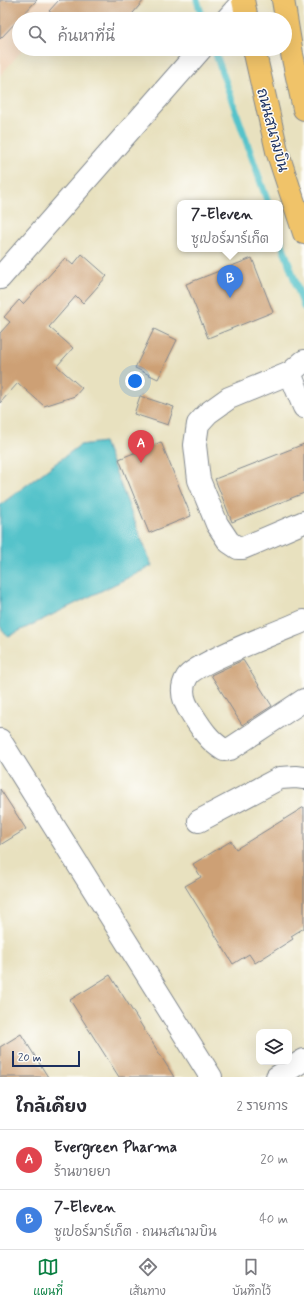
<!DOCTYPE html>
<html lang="th">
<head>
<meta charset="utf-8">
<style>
  :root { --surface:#fff; --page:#f2f2f3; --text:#2b2b33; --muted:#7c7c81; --line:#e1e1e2; --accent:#0b8043 }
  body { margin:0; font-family:Mynerve,"Playpen Sans Thai",sans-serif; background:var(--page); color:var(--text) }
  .controls { position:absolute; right:12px; bottom:12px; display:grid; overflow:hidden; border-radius:8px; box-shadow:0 4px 16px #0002 }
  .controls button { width:36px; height:36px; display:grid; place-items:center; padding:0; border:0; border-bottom:1px solid var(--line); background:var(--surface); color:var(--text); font:20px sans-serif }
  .scale { position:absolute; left:12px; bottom:10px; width:68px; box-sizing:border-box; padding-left:4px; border:2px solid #1b2f5e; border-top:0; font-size:11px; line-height:14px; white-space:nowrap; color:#1b2f5e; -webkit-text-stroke:3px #fdfcf7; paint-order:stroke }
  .you { position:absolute; left:135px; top:381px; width:14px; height:14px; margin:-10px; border:3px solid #fff; border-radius:50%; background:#1a73e8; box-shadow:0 0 0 6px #1a73e833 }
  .badge { display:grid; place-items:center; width:26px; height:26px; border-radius:50%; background:var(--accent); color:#fff; font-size:13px; font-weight:700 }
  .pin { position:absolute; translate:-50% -33px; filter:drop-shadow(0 1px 2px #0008) }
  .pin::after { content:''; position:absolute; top:21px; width:14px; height:12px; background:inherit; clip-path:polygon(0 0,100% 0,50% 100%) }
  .popup { position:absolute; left:177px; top:200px; width:106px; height:52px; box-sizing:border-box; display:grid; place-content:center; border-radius:8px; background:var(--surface); filter:drop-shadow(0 1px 3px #0005); font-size:13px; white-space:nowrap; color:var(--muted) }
  .popup b { font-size:15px; color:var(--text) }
  .popup::after { content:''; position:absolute; left:50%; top:100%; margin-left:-8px; border:8px solid transparent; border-top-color:var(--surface) }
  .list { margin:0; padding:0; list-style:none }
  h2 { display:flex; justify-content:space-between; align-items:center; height:52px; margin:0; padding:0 16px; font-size:17px }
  h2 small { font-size:13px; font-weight:400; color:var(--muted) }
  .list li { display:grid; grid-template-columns:26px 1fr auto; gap:12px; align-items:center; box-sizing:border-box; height:60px; padding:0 16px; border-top:1px solid var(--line) }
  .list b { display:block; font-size:15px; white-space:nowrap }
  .list p { margin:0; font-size:13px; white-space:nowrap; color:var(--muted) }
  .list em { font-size:13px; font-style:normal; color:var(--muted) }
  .icon { flex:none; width:22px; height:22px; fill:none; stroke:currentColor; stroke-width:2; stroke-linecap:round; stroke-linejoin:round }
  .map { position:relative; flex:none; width:304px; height:1077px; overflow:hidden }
  .search { position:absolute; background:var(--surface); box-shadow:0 4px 16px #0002; left:12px; right:12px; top:12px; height:44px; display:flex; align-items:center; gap:10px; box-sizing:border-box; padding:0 14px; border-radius:22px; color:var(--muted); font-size:15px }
  .sheet { height:172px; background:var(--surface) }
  nav { display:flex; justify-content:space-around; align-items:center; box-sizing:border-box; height:56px; border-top:1px solid var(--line); background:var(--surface); font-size:11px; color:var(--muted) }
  nav a { display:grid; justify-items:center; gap:2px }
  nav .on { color:var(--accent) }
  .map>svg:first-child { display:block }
  .built { fill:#f0d5bc }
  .water { fill:#55c3ca; stroke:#387994 }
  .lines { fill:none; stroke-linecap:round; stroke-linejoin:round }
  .stream { stroke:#55c3ca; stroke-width:7 }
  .building { fill:#cda074 }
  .minor-casing { stroke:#82888e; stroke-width:24 }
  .major-casing { stroke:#82888e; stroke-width:24 }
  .minor { stroke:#fff; stroke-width:22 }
  .major { stroke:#f0c369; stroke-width:22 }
  .labels { text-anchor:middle; stroke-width:3; stroke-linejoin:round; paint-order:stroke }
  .street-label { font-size:15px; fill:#1b2f5e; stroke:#fdfcf7 }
</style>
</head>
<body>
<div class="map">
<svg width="304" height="1077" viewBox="0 0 304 1077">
  <rect width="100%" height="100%" fill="#fdfcf7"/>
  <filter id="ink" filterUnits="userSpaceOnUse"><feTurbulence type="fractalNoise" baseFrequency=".025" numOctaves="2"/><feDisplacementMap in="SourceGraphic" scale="8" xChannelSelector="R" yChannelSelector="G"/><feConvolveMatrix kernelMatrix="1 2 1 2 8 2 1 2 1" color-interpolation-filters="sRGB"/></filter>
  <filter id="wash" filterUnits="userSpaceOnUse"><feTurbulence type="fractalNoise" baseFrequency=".012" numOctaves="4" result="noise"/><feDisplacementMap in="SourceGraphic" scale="16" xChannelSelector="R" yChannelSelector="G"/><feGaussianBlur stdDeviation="0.9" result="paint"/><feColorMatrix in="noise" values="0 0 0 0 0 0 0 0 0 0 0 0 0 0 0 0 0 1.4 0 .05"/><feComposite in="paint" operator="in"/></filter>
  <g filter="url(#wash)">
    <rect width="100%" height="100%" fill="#e8e1bf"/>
    <polygon class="built" points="0,0 65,0 49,19 19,19 19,49 23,49 0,76"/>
    <polygon class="water" points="104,442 152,566 7,637 0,626 0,505 80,445"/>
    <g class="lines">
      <g class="stream">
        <polyline points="197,0 203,19"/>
        <polyline points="214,49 268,203"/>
        <polyline points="280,238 304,307"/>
      </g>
    </g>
    <g id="blocks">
      <g class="building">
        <polygon points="0,0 37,0 0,39"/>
        <polygon points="59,0 144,0 128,19 59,19 49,11"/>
        <polygon points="82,254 107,276 83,303 76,296 49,327 73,348 57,366 82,388 75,396 44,406 18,383 0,403 0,333 10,322 4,317 19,300 23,304 65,258 73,265"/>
        <polygon points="252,258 273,312 208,338 186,284"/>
        <polygon points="154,329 177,340 158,379 135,368"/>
        <polygon points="140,396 174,407 168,425 134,414"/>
        <polygon points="161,442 191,516 149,533 119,459"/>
        <polygon points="304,444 304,493 232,522 215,479"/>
        <polygon points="243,660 272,706 242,725 211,675"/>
        <polygon points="0,789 26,829 0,845"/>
        <polygon points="304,807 304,928 291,936 293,939 255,963 249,954 233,964 185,886 201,877 193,864 231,841 236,849"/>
        <polygon points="110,975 174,1077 119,1077 70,1000"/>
        <polygon points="21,1034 48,1077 0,1077 0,1047"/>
      </g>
    </g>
  </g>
  <g filter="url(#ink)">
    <use href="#blocks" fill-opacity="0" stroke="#82888e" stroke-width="1"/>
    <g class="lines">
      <defs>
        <g id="minor">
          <polyline points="227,19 243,1"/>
          <polyline points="0,278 201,49"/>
          <polyline points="304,361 290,373 229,398 208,413 198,424 195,445 199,480 217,524 229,542 238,548 243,548 304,522"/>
          <polyline points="290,373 304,407"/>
          <path d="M304,621c-19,8 -110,43 -117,56 -8,13 -3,26 5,37 9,14 17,27 32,36l6,-1 74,-49"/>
          <polyline points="0,740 211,1077"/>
          <polyline points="199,821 280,778 296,777 304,778"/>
          <polyline points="277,1077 304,1060"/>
        </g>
        <g id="major">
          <polyline points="243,0 247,19"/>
          <polyline points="283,0 292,54 304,109"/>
          <polyline points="254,49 277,151 304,233"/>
        </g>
      </defs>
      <use href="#minor" class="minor-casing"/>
      <use href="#major" class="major-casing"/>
      <use href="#minor" class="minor"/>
      <use href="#major" class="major"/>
    </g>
  </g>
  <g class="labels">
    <g class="street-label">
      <text transform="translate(273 130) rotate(75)" y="5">ถนนสนามบิน</text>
    </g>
  </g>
</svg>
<div class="controls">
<button><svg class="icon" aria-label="layers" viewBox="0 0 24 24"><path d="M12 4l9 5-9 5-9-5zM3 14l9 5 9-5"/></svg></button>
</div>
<div class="scale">20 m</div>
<div class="you"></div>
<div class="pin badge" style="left:141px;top:463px;background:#e0444e">A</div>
<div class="pin badge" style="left:230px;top:298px;background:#3f7fe0">B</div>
<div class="popup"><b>7-Eleven</b>ซูเปอร์มาร์เก็ต</div>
<div class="search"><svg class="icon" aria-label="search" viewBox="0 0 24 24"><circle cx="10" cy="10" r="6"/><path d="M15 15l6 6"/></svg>ค้นหาที่นี่</div>
</div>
<section class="sheet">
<h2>ใกล้เคียง<small>2 รายการ</small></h2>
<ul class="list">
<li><span class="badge" style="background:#e0444e">A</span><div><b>Evergreen Pharma</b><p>ร้านขายยา</p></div><em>20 m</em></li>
<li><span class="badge" style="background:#3f7fe0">B</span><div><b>7-Eleven</b><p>ซูเปอร์มาร์เก็ต · ถนนสนามบิน</p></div><em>40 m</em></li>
</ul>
</section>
<nav>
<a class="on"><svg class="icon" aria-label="map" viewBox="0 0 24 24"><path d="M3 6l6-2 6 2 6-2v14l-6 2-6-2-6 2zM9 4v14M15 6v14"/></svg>แผนที่</a>
<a><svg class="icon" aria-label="directions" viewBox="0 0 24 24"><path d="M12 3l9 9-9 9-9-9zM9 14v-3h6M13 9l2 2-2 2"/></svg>เส้นทาง</a>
<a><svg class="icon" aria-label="saved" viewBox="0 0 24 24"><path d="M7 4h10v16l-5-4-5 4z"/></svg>บันทึกไว้</a>
</nav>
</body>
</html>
